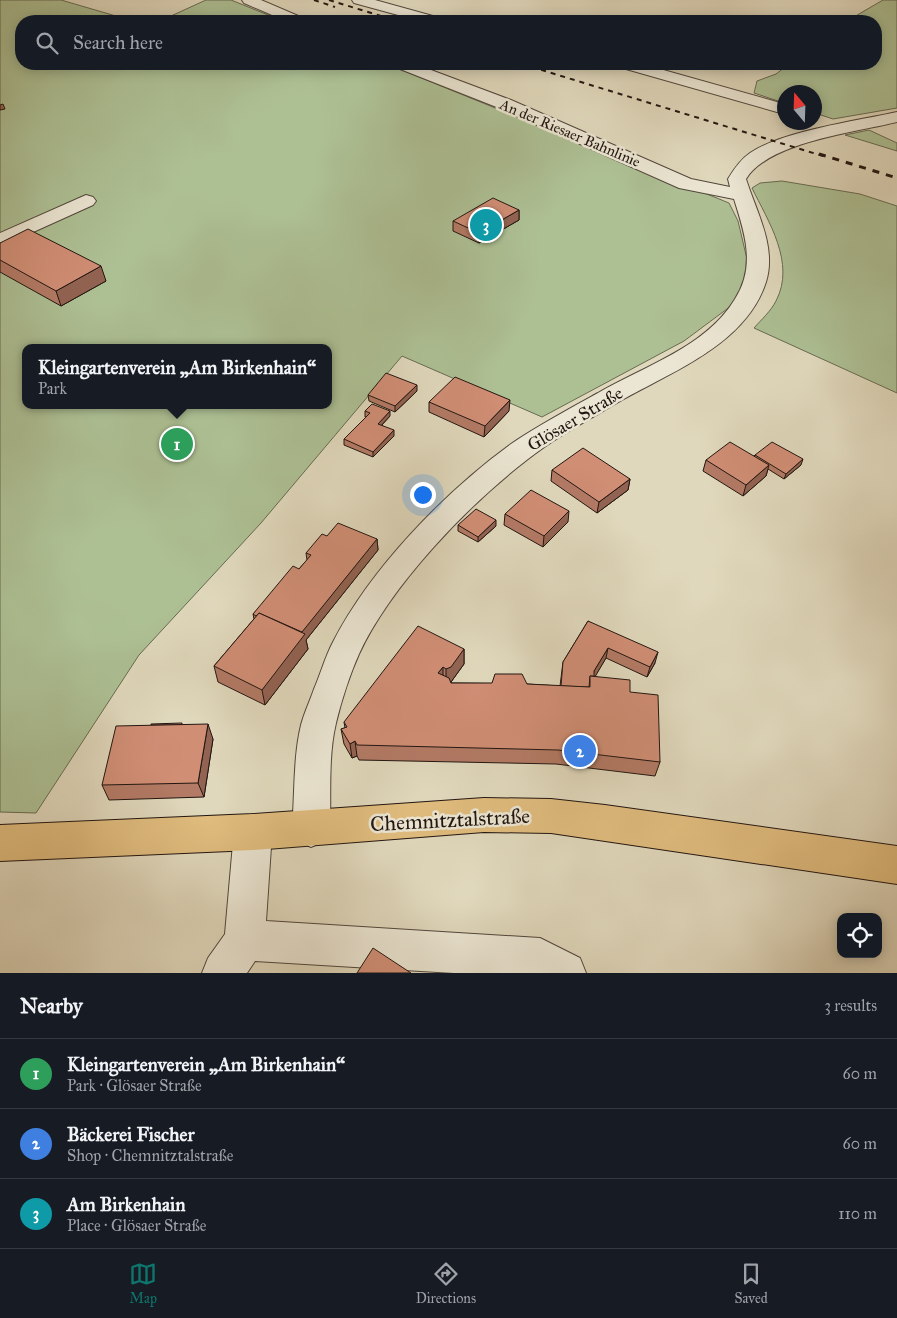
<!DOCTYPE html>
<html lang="en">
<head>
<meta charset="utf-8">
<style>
  :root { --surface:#171b24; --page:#242831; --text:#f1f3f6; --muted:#9ea1a6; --line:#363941; --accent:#0f766e }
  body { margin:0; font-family:"IM FELL Great Primer",serif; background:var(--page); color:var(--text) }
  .controls { position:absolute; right:15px; bottom:15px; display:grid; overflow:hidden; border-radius:10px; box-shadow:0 2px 12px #0003 }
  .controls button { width:45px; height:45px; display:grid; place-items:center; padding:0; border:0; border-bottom:1px solid var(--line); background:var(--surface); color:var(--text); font:25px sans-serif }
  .compass { position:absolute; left:777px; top:85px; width:45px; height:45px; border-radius:50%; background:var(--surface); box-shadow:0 2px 12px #0003; rotate:341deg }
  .you { position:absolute; left:422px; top:494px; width:18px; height:18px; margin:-12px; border:4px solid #fff; border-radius:50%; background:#1a73e8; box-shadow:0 0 0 8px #1a73e833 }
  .badge { display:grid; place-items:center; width:32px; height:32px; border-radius:50%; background:var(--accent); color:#fff; font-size:16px; font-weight:700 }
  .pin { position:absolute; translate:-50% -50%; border:2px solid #fff; box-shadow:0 1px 5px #0006 }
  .popup { position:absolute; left:22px; top:344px; width:310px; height:65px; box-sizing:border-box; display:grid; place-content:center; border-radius:10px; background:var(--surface); filter:drop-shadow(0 1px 4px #0005); font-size:16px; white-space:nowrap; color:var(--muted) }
  .popup b { font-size:19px; color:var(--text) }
  .popup::after { content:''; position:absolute; left:50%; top:100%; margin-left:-10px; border:10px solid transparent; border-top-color:var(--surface) }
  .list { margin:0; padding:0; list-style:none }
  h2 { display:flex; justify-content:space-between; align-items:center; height:65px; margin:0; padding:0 20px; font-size:21px }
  h2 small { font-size:16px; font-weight:400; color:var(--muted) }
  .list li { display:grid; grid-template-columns:32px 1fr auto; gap:15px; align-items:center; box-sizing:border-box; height:70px; padding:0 20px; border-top:1px solid var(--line) }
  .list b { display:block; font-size:19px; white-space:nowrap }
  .list p { margin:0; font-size:16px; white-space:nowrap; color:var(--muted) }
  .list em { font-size:16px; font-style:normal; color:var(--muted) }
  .icon { flex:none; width:28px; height:28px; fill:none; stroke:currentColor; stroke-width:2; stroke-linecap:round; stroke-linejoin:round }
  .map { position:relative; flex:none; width:897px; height:973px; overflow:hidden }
  .search { position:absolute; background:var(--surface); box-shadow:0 2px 12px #0003; left:15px; right:15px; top:15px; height:55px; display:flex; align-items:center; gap:12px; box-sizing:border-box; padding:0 18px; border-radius:20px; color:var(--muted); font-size:19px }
  .sheet { height:275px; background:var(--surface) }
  nav { display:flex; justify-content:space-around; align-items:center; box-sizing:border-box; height:70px; border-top:1px solid var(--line); background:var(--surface); font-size:14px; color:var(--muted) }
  nav a { display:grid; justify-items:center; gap:2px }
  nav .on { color:var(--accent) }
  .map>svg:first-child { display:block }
  .green { fill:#adc094; stroke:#676a52; fill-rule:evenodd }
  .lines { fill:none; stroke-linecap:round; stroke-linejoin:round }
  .minor-casing { stroke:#51463c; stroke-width:2 }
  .major-casing { stroke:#211511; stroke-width:2 }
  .minor { fill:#ebe6d3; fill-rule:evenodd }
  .major { fill:#e0bc7e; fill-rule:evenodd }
  .rail-far1 { stroke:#211511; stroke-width:2; stroke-dasharray:5 5; stroke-linecap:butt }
  .rail { stroke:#211511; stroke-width:3; stroke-dasharray:7 7; stroke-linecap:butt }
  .wall { fill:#b37a65; stroke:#211511 }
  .shaded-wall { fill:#926352; stroke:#211511 }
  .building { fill:#d08e75; stroke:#211511 }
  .labels { text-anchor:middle; stroke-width:5; stroke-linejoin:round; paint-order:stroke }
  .far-street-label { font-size:15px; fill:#211511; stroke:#ebe6d3 }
  .street-label { font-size:18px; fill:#211511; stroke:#ebe6d3 }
  .near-street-label { font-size:21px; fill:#211511; stroke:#ebe6d3 }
</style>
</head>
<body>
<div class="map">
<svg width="897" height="973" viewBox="0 0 897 973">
  <rect width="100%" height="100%" fill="#e0d8bc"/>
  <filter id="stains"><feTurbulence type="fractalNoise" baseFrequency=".004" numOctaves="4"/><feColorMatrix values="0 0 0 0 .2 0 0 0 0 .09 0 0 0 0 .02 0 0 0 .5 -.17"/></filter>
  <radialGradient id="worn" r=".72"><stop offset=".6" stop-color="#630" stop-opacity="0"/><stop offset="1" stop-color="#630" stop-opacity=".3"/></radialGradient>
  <g class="green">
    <path d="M0,0h61l72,21h-112v43h366l342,139 9,18 12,51 -15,31 -51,38 -142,76 -140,-61 -141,167 -122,132 -103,158 -36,-1zM26,348h302v57h-302z"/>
    <polygon points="206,0 231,0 283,21 160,21"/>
    <polygon points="883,0 897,0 897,108 833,119 815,113 814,92 784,92 784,103 754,93 757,81 776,74 789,64 876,64 876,21 847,21"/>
    <polygon points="869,130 897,143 897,151 845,135"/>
    <path d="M782,181l78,13 37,12v187l-143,-65c7,-8 17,-17 22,-27 20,-38 -8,-80 -24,-113l8,-5z"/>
  </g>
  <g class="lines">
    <defs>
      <g id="minor">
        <polygon points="242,0 261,0 303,18 305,21 286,21 244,3"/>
        <polygon points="352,0 375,0 440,18 442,21 420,21 354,3"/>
        <path d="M393,64h22l96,36 180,79 39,8 -2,-8c6,-10 12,-19 22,-26 33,-22 106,-32 147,-41v10c-40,10 -129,20 -151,57 10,32 31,68 20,103 -20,62 -93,89 -144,118 -32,19 -65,36 -94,59 -60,46 -137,126 -169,195 -9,20 -18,48 -23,69 -8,33 -5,72 -6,106l-6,12 -13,6 -13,-6 -6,-12c3,-34 1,-71 9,-104 3,-12 9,-24 13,-36 7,-16 11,-32 19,-47 38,-74 111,-149 178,-198 28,-19 58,-35 87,-51 46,-27 108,-46 137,-94 21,-33 10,-65 -1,-100l-55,-11 -180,-80 -104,-41z"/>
        <polygon points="617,64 642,64 784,104 784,114 619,67"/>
        <polygon points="86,195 93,197 96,201 93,205 0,247 0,233"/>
        <polygon points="253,814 266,819 272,832 266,921 540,938 580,958 586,973 454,973 255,961 247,973 202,973 208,958 225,934 234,832 240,819"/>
      </g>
      <polygon id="major" points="484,798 551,799 605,805 897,846 897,884 551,833 484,832 253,850 0,861 0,825 253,814"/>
    </defs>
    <use href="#minor" class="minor-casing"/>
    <use href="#major" class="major-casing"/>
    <use href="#minor" class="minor"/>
    <use href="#major" class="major"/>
    <g class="rail-far1">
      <polyline points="314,0 335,7"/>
      <polyline points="329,0 397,21"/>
      <polyline points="522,64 823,156"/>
    </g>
    <polyline class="rail" points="819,154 897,178"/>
  </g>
  <g class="wall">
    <polygon points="519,210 519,220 479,243 453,231 453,221"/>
    <polygon points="0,243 106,281 61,306 0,272"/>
    <polygon points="417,391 395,412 369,401 368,395"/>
    <polygon points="429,402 509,411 484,437 429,412"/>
    <polygon points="365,411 390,416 382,425 394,436 373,457 344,445 344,439 366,417 365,417"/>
    <polygon points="755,455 801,465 784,479 768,469 766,476 743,496 703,471 706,460 754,456"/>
    <polygon points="552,470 630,479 628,490 597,513 551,481"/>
    <polygon points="505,514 568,522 543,547 504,525"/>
    <polygon points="458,525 496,526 478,542 458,531"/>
    <polygon points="327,536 377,539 378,550 306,640 308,649 265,705 218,682 214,666 254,619 253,614 299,569 307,560 306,553"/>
    <polygon points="588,621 655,663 647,677 606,658 595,676 630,692 660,762 655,776 556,764 359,760 357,756 352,758 344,744 341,729 345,728 344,722 464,649 464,664 451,682 451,683 527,684 560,686 563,662"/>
    <polygon points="182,725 213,739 204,797 109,800 102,785"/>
  </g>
  <g class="shaded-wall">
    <polygon points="3,104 5,109 0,110 0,105"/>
    <polygon points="519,210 519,220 479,243 479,233"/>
    <polygon points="101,266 106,281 61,306 56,291"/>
    <polygon points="417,385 417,391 395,412 395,406"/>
    <polygon points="510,400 509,411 484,437 485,426"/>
    <polygon points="390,411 390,416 378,429 378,424"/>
    <polygon points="394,430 394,436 373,457 373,452"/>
    <polygon points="803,459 801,465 784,479 786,474"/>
    <polygon points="769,465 766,476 743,496 746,485"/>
    <polygon points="630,479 628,490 597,513 599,502"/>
    <polygon points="569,511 568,522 543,547 544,536"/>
    <polygon points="496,520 496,526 478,542 478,537"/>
    <polygon points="377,539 378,550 306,640 308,649 265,705 262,690 299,635"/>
    <polygon points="608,648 606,658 592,682 594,671"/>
    <polygon points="464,649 464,664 451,682 446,684 446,669"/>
    <polygon points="658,652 655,663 647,677 650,667"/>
    <polygon points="443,667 443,682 438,673"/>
    <polygon points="208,724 213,739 204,797 198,783"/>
    <polygon points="355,741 357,756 352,758 350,744"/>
  </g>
  <g class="building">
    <polygon points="493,198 519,210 479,233 453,221"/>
    <polygon points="28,229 101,266 56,291 0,260 0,243"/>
    <polygon points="386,373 417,385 395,406 368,395"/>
    <polygon points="455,377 510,400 485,426 429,402"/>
    <polygon points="372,404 390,411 378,424 394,430 373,452 344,439 370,413 365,411"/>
    <polygon points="730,442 769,465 746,485 706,460"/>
    <polygon points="772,442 803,459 786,474 755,455"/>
    <polygon points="583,448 630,479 599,502 552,470"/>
    <polygon points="531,490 569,511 544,536 505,514"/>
    <polygon points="476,509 496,520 478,537 458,525"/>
    <polygon points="338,523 377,539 302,632 259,613 256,616 253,614 293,566 299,569 311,555 306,553 322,534 327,536"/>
    <polygon points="259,613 305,634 262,690 214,666"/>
    <polygon points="588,621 658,652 650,667 608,648 594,671 594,676 590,676 589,687 561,686 563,662"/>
    <polygon points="418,626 464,649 451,667 446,669 443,667 438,673 449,678 451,683 492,683 495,674 522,674 527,684 590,687 590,676 630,680 630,692 658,695 660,762 558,750 357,745 355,741 350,744 341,729 347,727 344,722"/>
    <polygon points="182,723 182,725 151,725 151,724"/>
    <polygon points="208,724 198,783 102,785 116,726"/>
    <polygon points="373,948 411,973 357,973"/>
  </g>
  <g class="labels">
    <g class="far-street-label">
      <text transform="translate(570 133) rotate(23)" y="5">An der Riesaer Bahnlinie</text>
    </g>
    <g class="street-label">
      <text transform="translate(575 419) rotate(-31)" y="6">Glösaer Straße</text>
    </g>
    <g class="near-street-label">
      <text transform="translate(450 820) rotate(-3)" y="7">Chemnitztalstraße</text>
    </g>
  </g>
  <rect width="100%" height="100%" filter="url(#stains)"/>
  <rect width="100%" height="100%" fill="url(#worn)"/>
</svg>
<div class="controls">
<button><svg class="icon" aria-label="locate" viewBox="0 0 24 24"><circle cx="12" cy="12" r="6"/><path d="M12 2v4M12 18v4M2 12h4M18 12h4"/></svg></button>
</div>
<svg class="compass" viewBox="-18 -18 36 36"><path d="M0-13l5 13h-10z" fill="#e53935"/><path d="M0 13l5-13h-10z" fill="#9ea1a6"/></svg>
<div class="you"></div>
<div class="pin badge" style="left:177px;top:444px;background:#2e9e5b">1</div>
<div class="popup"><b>Kleingartenverein „Am Birkenhain“</b>Park</div>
<div class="pin badge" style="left:580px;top:751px;background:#3f7fe0">2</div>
<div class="pin badge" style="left:486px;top:225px;background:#0f9aa8">3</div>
<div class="search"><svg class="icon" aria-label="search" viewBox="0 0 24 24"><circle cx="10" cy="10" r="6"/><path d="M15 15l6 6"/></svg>Search here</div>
</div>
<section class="sheet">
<h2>Nearby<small>3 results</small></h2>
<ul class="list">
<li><span class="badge" style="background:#2e9e5b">1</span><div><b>Kleingartenverein „Am Birkenhain“</b><p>Park · Glösaer Straße</p></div><em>60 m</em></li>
<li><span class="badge" style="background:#3f7fe0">2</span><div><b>Bäckerei Fischer</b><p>Shop · Chemnitztalstraße</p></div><em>60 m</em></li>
<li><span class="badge" style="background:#0f9aa8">3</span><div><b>Am Birkenhain</b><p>Place · Glösaer Straße</p></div><em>110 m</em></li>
</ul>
</section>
<nav>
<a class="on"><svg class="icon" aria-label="map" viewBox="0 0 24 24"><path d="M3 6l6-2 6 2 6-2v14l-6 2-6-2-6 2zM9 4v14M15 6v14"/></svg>Map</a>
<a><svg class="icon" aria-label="directions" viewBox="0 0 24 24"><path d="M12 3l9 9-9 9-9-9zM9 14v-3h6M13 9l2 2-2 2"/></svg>Directions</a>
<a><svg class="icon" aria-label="saved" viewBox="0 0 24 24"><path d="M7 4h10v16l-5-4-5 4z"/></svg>Saved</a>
</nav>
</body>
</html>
